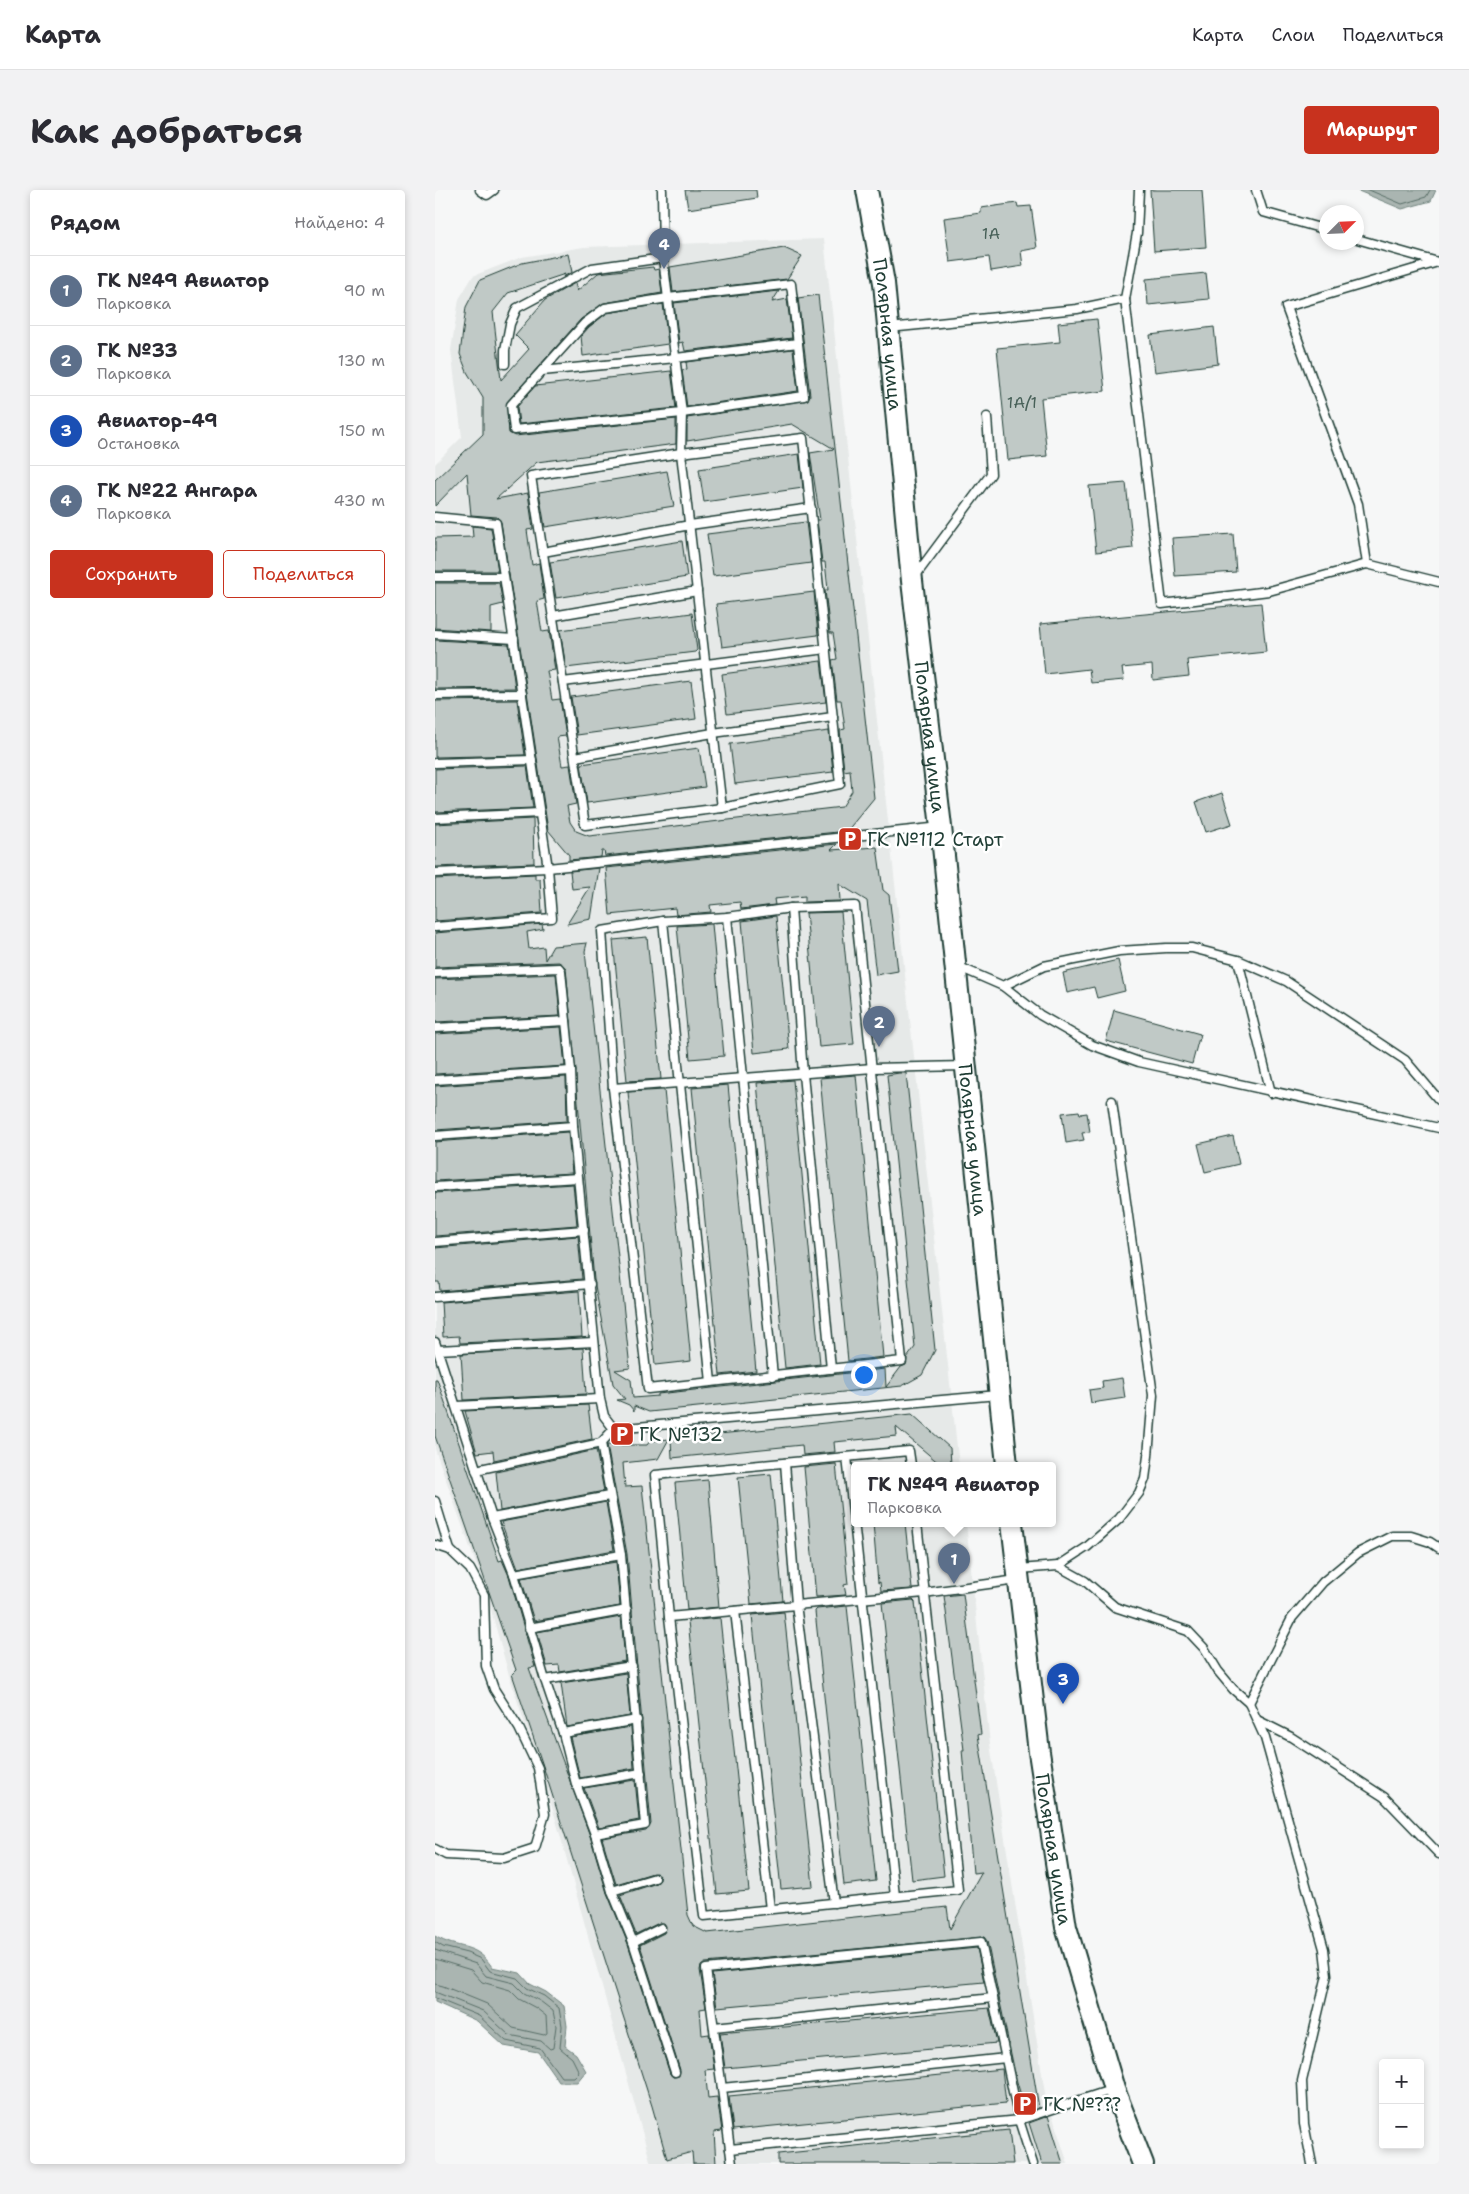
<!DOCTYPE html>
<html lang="ru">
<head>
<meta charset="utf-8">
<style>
  :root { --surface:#fff; --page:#f2f2f3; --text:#2b2b33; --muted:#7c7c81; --line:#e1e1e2; --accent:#c8321e }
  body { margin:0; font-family:"Shantell Sans",sans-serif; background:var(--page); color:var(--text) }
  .controls { position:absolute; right:15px; bottom:15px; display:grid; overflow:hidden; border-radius:5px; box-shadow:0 2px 8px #0003 }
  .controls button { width:45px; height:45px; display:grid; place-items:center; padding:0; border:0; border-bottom:1px solid var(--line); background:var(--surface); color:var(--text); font:25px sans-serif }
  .compass { position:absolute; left:884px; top:15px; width:45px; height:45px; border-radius:50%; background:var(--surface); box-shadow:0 2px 8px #0003; rotate:66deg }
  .you { position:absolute; left:428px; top:1184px; width:18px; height:18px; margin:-12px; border:4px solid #fff; border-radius:50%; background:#1a73e8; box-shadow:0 0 0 8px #1a73e833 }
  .badge { display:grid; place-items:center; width:32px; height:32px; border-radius:50%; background:var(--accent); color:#fff; font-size:16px; font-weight:700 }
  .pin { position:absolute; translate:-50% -41px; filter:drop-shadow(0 1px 2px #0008) }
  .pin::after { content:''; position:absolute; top:26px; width:18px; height:15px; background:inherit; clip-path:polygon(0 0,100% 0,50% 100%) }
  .popup { position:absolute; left:416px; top:1272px; width:205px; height:65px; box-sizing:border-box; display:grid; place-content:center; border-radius:5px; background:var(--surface); filter:drop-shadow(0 1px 4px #0005); font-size:16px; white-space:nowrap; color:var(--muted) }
  .popup b { font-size:19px; color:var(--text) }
  .popup::after { content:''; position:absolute; left:50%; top:100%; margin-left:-10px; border:10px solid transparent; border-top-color:var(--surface) }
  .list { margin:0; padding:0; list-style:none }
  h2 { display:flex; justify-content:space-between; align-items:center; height:65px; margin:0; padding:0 20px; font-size:21px }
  h2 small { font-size:16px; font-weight:400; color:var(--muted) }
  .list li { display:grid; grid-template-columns:32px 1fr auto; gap:15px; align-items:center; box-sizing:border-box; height:70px; padding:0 20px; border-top:1px solid var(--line) }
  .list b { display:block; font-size:19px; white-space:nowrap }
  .list p { margin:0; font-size:16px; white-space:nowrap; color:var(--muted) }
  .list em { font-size:16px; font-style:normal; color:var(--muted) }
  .actions { display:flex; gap:10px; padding:15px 20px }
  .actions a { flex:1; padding:11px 0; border:1px solid var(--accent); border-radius:5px; text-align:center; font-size:18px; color:var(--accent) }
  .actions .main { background:var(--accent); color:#fff }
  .map { position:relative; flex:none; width:1004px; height:1974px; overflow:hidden; border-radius:5px }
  header { display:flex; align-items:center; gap:30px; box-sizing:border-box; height:70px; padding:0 25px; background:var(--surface); border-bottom:1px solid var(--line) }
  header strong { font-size:24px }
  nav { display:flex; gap:28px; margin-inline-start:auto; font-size:18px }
  .intro { display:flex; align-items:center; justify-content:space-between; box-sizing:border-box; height:120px; padding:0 30px }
  h1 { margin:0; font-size:35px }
  .button { padding:12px 22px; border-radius:5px; background:var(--accent); color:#fff; font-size:18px; font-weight:700 }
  main { display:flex; gap:30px; padding:0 30px }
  aside { flex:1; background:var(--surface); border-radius:5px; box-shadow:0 2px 8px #0003 }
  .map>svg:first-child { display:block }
  .built { fill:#e6e9e8 }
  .water { fill:#aab5b1; stroke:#72857f }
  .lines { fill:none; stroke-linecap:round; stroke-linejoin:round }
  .shore { stroke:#576d66; stroke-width:1 }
  .building { fill:#c0c9c6; stroke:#1f3d34 }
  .service-casing { stroke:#1f3d34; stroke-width:11 }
  .secondary-casing { stroke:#1f3d34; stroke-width:24 }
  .service { stroke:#fff; stroke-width:8 }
  .secondary { stroke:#fff; stroke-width:20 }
  .labels { text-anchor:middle; stroke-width:5; stroke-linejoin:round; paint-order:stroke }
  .number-label { font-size:16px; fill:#476058 }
  .street-label { font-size:19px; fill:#1f3d34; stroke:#fff }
  .poi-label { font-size:19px; fill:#1f3d34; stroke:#fff; text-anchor:start }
</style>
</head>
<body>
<header>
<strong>Карта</strong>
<nav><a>Карта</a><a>Слои</a><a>Поделиться</a></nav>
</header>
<div class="intro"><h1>Как добраться</h1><a class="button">Маршрут</a></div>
<main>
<aside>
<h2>Рядом<small>Найдено: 4</small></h2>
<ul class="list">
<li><span class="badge" style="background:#5c6f8a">1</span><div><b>ГК №49 Авиатор</b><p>Парковка</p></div><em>90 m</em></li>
<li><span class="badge" style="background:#5c6f8a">2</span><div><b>ГК №33</b><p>Парковка</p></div><em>130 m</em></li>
<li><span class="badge" style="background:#1a4fb4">3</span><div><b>Авиатор-49</b><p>Остановка</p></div><em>150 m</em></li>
<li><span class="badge" style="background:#5c6f8a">4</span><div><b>ГК №22 Ангара</b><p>Парковка</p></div><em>430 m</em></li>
</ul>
<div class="actions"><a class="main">Сохранить</a><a>Поделиться</a></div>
</aside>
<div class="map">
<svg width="1004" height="1974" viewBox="0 0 1004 1974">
  <rect width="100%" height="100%" fill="#f6f7f7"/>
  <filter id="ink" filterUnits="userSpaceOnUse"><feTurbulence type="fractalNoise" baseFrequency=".02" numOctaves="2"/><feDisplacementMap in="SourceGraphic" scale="10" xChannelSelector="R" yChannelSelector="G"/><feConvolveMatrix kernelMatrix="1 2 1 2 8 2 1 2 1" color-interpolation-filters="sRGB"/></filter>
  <g filter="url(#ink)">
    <polygon class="built" points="389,49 524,1275 420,1275 420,1333 531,1333 555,1554 610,1903 633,1974 216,1974 119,1623 74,1485 51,1402 0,1259 0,274 27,247 16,160 24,109 38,86 87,67 149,57"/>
    <g class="water">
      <polygon points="921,0 1001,0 996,11 967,19"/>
      <path d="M0,1746c23,15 40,5 57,31l28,6 10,11 16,8 18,14 3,20 -2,20 11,8 10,17 -9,11h-18l-21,-30 -34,-6 -27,-25 -42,-19z"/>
    </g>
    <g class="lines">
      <g class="shore">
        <polyline points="934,0 967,14 991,7 995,0"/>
        <polyline points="0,1752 8,1757 32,1763 46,1769 55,1781 82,1788 92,1798 109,1806 124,1818 127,1836 125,1858 137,1868 144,1882 139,1887 126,1887 105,1858 71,1851 44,1826 0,1808"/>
        <polyline points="0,1760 41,1774 51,1786 79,1793 89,1803 105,1811 118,1821 121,1836 118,1858 115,1859 106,1851 74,1845 48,1821 0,1802"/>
        <polyline points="0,1769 36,1780 47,1792 75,1800 84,1809 101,1818 111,1826 112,1843 109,1845 78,1838 52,1814 8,1796 0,1794"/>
      </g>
    </g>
    <g class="building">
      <polygon points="250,0 321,0 322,8 253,19"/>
      <polygon points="715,0 767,0 771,57 719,61"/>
      <polygon points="582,13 583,17 596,16 602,58 586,61 588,76 556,81 554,67 515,72 509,28 546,23 546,18"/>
      <polygon points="349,58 367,66 352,89 238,102 235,77"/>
      <polygon points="133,64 137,82 128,87 130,84 73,103 58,122 66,190 94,159 80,145 110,110 140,93 142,101 163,83 218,77 219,80 224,79 227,103 169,113 146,129 72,212 74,243 80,246 241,229 241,254 102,272 61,309 93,303 98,339 92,340 97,375 104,373 109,409 102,411 107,442 114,441 120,480 112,481 117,510 125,509 131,546 122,547 127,576 135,575 141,614 132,616 135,632 141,641 154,646 407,617 417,601 415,580 409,581 405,540 410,539 406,510 402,510 397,470 402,469 398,443 395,443 390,400 393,400 390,372 387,372 382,330 385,330 375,263 399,259 357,234 252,251 252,228 373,210 375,205 363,108 383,105 439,608 412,641 170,666 169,661 167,661 166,667 134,670 134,665 113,640 66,332 62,327 36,325 32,283 0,316 0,290 48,244 48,208 32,182 25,164 31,117 45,90 87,73"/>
      <polygon points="771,83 774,109 713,115 711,89"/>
      <polygon points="344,101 337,112 352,109 357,148 250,161 248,152 244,153 239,113"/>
      <polygon points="228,114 233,154 148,166 146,146 154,137 172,123"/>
      <polygon points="662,129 670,201 606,208 612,266 573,270 562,158 625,152 623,133"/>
      <polygon points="779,137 783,174 720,182 715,145"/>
      <polygon points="358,159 363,201 252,217 247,180 252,179 251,172"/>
      <polygon points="236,181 241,218 84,234 82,217 100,196"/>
      <polygon points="364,264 368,298 269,312 264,279"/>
      <polygon points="232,281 239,316 110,337 104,302"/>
      <polygon points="691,293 698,358 661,362 654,296"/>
      <polygon points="371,332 376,373 278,386 272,344"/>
      <polygon points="37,336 56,338 63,381 0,381 0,348 38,347"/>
      <polygon points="798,344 801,382 740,386 737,348"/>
      <polygon points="247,351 252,387 121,408 115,372"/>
      <polygon points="0,393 64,393 68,414 56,417 56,442 0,438"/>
      <polygon points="379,402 383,445 287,457 281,414"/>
      <polygon points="826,413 831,462 752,470 754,486 718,490 717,475 687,478 689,490 656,493 654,479 610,484 605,434"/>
      <polygon points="257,423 262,460 260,462 131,478 125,440"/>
      <polygon points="0,450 74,454 80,498 0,499"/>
      <polygon points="386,471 391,512 292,524 287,484"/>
      <polygon points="256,491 261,529 142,545 136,507"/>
      <polygon points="82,510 90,565 0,567 0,511"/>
      <polygon points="394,541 398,582 300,594 295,554"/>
      <polygon points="264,558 270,597 152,613 146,574"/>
      <polygon points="92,576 98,618 0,622 0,579"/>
      <polygon points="787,603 797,634 771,642 761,612"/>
      <polygon points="98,629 99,673 0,677 0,634"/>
      <polygon points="402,654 396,660 442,657 448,700 454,705 463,781 441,785 432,711 404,694 405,711 370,712 370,706 339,709 340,715 306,719 305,712 275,715 276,722 241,725 240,718 175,725 171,678"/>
      <polygon points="164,678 156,729 132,734 155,697 137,699 135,681"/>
      <polygon points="100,684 100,689 105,689 107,723 0,731 0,689"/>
      <polygon points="406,722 419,854 384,857 371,723"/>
      <polygon points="341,726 354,859 319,863 307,731"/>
      <polygon points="107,734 108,739 92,742 94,759 109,757 110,770 118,756 152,753 150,761 195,1178 180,1180 196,1190 198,1208 223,1206 223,1204 450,1179 451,1197 466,1177 471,1175 472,1168 480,1157 452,885 464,883 471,883 500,1160 487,1185 467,1196 214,1222 199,1216 199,1221 194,1215 182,1210 190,1209 178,1194 159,1090 131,778 124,772 0,777 0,743"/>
      <polygon points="277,734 289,866 255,869 242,736"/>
      <polygon points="212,747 226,889 192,891 178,750"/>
      <polygon points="683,770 690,801 662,808 659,797 632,803 628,783"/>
      <polygon points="121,784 125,826 0,832 0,789"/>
      <polygon points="679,820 765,844 757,874 671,851"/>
      <polygon points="126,837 130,876 0,884 0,844"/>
      <polygon points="421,885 448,1167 413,1171 385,888"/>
      <polygon points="131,887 132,931 0,940 0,896"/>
      <polygon points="358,890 385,1174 350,1178 322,893"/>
      <polygon points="293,895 321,1181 285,1185 257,898"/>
      <polygon points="229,900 256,1171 220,1175 193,902"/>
      <polygon points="644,921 645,924 652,923 655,942 647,943 649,950 631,953 627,923"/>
      <polygon points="133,942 137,983 0,991 0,952"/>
      <polygon points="798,946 804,974 770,982 763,954"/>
      <polygon points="138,994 142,1035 0,1046 0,1003"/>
      <polygon points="143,1046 147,1089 5,1101 4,1092 0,1092 0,1058"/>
      <polygon points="144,1101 147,1147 25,1153 24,1146 8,1147 6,1112"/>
      <polygon points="148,1158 151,1204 29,1210 26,1164"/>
      <polygon points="687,1188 690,1208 656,1213 654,1200 668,1198 667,1191"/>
      <polygon points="0,1189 2,1189 64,1371 67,1370 74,1386 100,1477 94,1478 155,1646 172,1703 193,1754 235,1884 238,1887 244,1886 245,1880 205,1755 229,1743 231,1736 229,1733 224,1733 201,1744 185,1705 222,1693 225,1690 225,1686 218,1683 181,1694 167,1648 211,1641 216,1634 192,1364 172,1255 212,1255 215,1251 234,1249 223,1269 188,1273 190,1297 207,1296 253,1725 258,1736 272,1743 512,1717 515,1739 547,1682 538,1683 527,1560 529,1560 509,1406 528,1404 546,1544 543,1545 604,1918 591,1922 582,1892 552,1751 549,1747 270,1773 266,1776 265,1780 271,1818 265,1819 267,1845 274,1844 279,1879 270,1880 273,1908 282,1907 287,1941 279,1942 281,1974 258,1974 257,1962 232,1969 217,1916 108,1576 77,1484 81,1480 0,1246"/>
      <polygon points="153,1215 157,1249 59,1270 58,1261 42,1263 30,1221"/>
      <polygon points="477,1224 515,1258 516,1275 506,1275 461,1237 462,1246 399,1252 400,1262 368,1265 367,1255 237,1268 236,1249"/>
      <polygon points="161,1260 169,1301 65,1321 61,1282"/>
      <polygon points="401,1274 413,1394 409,1395 411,1405 381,1407 369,1277"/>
      <polygon points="336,1284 348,1411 316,1414 303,1287"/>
      <polygon points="273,1290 284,1417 252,1420 240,1293"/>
      <polygon points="171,1312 179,1360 83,1378 66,1332"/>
      <polygon points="438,1333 470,1333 477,1399 446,1401 445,1392 443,1393"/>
      <polygon points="181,1372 185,1416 99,1431 86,1388"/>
      <polygon points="478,1410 480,1412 509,1686 477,1690 447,1413"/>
      <polygon points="412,1416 441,1691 409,1695 380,1421 382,1419"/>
      <polygon points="349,1422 378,1696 346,1699 317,1425"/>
      <polygon points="186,1427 190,1471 125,1482 124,1475 112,1476 102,1442"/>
      <polygon points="285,1428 314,1701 282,1704 253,1431"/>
      <polygon points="191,1483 195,1526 132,1537 126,1493"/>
      <polygon points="196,1537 199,1578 145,1588 135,1547"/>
      <polygon points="200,1590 204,1630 164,1638 149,1598"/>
      <polygon points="542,1758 549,1792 282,1817 277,1784"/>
      <polygon points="554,1818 562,1853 290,1878 285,1843"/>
      <polygon points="567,1879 571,1913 298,1940 294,1906"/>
      <polygon points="613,1926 628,1974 607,1974 594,1933"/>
      <polygon points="574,1940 578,1974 343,1974 343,1964"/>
    </g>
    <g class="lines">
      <defs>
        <g id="service">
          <polyline points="45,0 52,5 59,0"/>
          <polyline points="227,0 228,68 247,223 246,263 287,618"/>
          <polyline points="821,0 828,22 892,40"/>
          <polyline points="922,49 1003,72 851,117 923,314 932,374 1004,392"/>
          <polygon points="356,94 369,206 247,223 79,240 76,215 150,133 170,118 233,108"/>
          <polyline points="690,109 727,414 834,401 932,374"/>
          <polyline points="454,138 642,119 690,109 702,43 704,0"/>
          <polyline points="70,174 70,160 75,134 82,118 157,78 228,68"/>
          <polyline points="107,181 241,168 363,153"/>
          <polygon points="368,248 405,594 287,618 150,635 96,286 246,263"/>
          <polyline points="0,327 61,333 113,678 117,728 0,737"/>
          <polyline points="108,362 255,335 376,318"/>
          <polyline points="481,385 556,284 552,227"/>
          <polyline points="0,387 69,387"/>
          <polyline points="118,426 262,401"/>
          <polyline points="0,444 79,449"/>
          <polyline points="128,492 391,459"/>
          <polyline points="0,505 87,504"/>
          <polyline points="140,567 278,543 398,527"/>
          <polyline points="0,573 97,570"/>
          <polyline points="0,628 105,623"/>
          <polyline points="0,683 113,678 506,637"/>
          <polygon points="420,716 467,1171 213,1199 178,898 167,741 228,731 292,727 356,718"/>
          <polyline points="356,718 368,884 396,1179"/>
          <polyline points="292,727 338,1186"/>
          <polyline points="228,731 276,1192"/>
          <polyline points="803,770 836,903"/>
          <polyline points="522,776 568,796 605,825 657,855 704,872 1004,938"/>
          <polyline points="0,783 124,778 126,781 136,881 138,936 165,1209 169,1226 179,1239 563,1205"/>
          <polyline points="568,796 609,776 684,761 731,758 757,758 803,770 851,791 970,870 1004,910"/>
          <polyline points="0,838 131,831"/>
          <polyline points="0,890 136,881"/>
          <polyline points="178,898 438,878 530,876"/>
          <polyline points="0,946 138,936"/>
          <polyline points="0,997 143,988"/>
          <polyline points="0,1052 149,1040"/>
          <polyline points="0,1107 155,1094"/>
          <polyline points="0,1152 57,1328 79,1384 110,1490 128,1543 141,1594 160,1644 177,1701 198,1752 240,1882"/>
          <polyline points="3,1160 159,1152"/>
          <polyline points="22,1216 165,1209"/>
          <polyline points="412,1267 460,1706"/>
          <polyline points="350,1273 361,1414 399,1713"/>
          <polyline points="476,1275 474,1261 220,1285 234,1427 269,1726 523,1700 482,1333"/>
          <polyline points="41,1280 166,1253"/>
          <polyline points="0,1311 15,1360"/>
          <polyline points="57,1328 174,1306"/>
          <polyline points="0,1355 15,1360 35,1379 49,1405 51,1476 59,1499 84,1538 103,1578 110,1624 100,1658 69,1668 11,1665 0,1659"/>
          <polyline points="623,1376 652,1357 684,1329 704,1303 710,1289 713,1266 718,1205 677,911"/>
          <polyline points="584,1379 623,1376 650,1391 680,1417 753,1441 769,1458 783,1481 798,1499 814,1513 830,1548 889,1759 892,1785 867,1891 869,1934 877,1974"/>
          <polyline points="79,1384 186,1365"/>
          <polyline points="300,1421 335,1719"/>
          <polyline points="234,1427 489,1403 582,1390"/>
          <polyline points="94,1438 192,1420"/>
          <polyline points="110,1490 197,1476"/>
          <polyline points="814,1513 857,1428 888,1392 923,1363 957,1346 976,1346 995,1352 1004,1358"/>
          <polyline points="822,1530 856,1547 949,1607 1004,1664"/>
          <polyline points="128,1543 202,1530"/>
          <polyline points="141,1594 206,1583"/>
          <polyline points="160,1644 210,1635 186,1365 166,1253 179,1239"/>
          <polyline points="177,1701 220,1688"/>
          <polyline points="198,1752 226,1738"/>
          <polyline points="279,1837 558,1808"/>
          <polyline points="287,1898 571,1868"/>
          <polyline points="295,1959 584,1930 679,1899"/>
          <polyline points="297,1974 271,1779 546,1752 584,1930 598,1974"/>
        </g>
        <g id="secondary">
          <path id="s1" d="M432,0l17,93 28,298 29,246 66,638"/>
          <path id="s2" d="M577,1333l27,229 27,175 48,162 29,75"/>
        </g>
      </defs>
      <use href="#service" class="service-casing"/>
      <use href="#secondary" class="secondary-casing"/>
      <use href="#service" class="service"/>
      <use href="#secondary" class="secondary"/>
    </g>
  </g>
  <defs>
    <symbol id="parking-square" viewBox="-11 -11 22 22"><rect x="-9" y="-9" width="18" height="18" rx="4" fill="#c8321e" stroke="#fff"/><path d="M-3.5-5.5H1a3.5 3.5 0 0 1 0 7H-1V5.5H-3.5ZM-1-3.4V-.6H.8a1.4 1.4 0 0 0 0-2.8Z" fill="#fff"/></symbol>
  </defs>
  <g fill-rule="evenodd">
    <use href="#parking-square" x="401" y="635" width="28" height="28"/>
    <use href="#parking-square" x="173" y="1230" width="28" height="28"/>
    <use href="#parking-square" x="576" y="1900" width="28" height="28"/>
  </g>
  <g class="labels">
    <g class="number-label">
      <text x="556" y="49">1А</text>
      <text x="587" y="218">1А/1</text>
    </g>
    <g class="street-label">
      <text dy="7" stroke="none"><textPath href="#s1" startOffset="146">Полярная улица</textPath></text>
      <text dy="7" stroke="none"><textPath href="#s1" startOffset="551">Полярная улица</textPath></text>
      <text dy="7" stroke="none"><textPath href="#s1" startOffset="956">Полярная улица</textPath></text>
      <text dy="7" stroke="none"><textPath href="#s2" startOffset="329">Полярная улица</textPath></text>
    </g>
    <g class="poi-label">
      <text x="432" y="656">ГК №112 Старт</text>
      <text x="204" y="1251">ГК №132</text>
      <text x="608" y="1921">ГК №???</text>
    </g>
  </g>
</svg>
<div class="controls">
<button>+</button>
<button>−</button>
</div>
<svg class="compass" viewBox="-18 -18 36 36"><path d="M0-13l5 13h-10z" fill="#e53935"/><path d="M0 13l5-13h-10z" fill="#7c7c81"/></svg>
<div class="you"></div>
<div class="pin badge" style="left:519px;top:1394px;background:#5c6f8a">1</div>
<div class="popup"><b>ГК №49 Авиатор</b>Парковка</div>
<div class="pin badge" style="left:444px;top:857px;background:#5c6f8a">2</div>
<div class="pin badge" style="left:628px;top:1514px;background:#1a4fb4">3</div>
<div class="pin badge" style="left:229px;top:79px;background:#5c6f8a">4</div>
</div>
</main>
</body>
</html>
